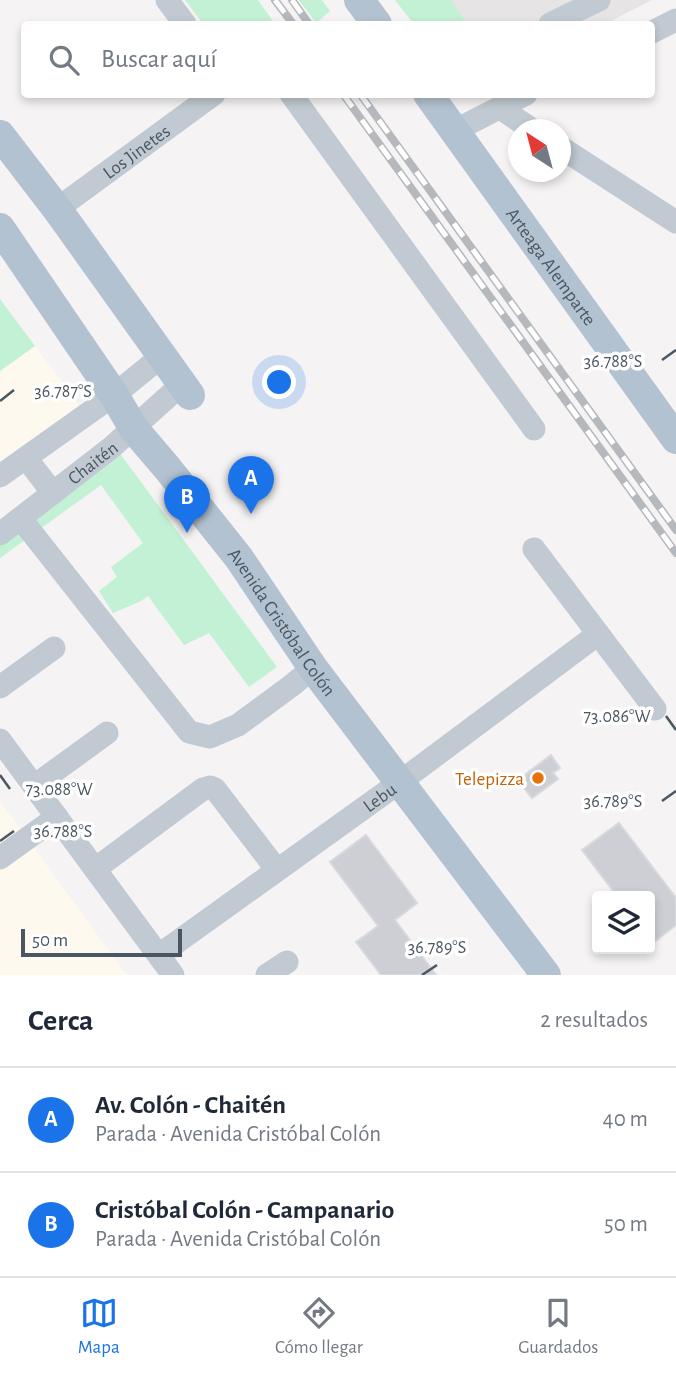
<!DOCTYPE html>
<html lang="es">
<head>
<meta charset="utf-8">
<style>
  :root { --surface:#fff; --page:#f2f2f3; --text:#1f2937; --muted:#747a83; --line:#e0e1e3; --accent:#1a73e8 }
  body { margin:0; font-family:"Alegreya Sans",sans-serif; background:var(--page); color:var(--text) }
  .controls { position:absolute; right:21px; bottom:21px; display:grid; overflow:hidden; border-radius:7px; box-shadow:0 4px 10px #0003 }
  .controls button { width:63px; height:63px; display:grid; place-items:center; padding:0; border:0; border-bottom:2px solid var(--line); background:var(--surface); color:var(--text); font:35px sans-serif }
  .compass { position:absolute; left:508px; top:119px; width:63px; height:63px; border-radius:50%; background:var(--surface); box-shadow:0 4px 10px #0003; rotate:324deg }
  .scale { position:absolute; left:21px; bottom:18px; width:161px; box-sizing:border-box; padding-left:7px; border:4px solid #4a5661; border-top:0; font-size:19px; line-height:24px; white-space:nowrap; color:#4a5661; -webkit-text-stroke:5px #fff; paint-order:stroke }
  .you { position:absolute; left:280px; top:383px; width:24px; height:24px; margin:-18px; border:5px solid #fff; border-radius:50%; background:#1a73e8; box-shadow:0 0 0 10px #1a73e833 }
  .badge { display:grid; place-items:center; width:46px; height:46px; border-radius:50%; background:var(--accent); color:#fff; font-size:23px; font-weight:700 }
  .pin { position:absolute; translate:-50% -58px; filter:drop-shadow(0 2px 4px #0008) }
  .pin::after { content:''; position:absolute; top:37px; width:24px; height:21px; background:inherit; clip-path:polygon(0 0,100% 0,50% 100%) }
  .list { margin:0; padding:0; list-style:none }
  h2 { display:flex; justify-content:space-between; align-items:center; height:91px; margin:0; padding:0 28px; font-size:30px }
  h2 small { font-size:23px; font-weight:400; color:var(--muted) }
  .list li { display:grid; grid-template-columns:46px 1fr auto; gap:21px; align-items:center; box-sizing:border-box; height:105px; padding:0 28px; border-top:2px solid var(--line) }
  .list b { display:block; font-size:26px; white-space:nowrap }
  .list p { margin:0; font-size:23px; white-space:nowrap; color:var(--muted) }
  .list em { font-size:23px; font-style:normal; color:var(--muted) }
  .icon { flex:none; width:38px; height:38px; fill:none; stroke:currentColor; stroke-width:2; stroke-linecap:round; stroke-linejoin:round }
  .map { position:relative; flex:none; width:676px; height:975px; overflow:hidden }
  .search { position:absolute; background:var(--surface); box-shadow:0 4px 10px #0003; left:21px; right:21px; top:21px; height:77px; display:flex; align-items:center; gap:18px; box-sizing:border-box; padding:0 24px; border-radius:7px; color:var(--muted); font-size:26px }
  .sheet { height:301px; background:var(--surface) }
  nav { display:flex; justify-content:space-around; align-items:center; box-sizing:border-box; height:98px; border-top:2px solid var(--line); background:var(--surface); font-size:19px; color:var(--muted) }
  nav a { display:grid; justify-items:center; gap:4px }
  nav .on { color:var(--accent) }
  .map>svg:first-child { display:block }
  .commercial { fill:#fdf9ef }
  .education { fill:#e6e4e5 }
  .green { fill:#c3f1d5 }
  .building { fill:#cdcfd5; stroke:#d7d9de; stroke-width:2 }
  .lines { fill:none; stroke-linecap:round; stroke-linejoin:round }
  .minor { stroke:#c1cad2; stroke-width:23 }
  .major { stroke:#b3c2d1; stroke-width:30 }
  .rail-casing { stroke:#b5b8bd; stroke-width:8 }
  .rail { stroke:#fff; stroke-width:5; stroke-dasharray:16; stroke-linecap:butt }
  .ticks { fill:none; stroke:#4a5661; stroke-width:2.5 }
  .food-dot { fill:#e8710a; stroke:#fff; stroke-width:2.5 }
  .labels { text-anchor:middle; stroke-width:7; stroke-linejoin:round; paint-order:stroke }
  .street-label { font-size:19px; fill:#4a5661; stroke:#fff }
  .food-label { font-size:19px; fill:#c56008; stroke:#fff; text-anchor:end }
  .ticks-label { font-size:18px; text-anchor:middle; fill:#4a5661; stroke:#fff; stroke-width:7; stroke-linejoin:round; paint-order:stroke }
</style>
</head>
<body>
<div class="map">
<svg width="676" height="975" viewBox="0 0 676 975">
  <rect width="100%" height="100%" fill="#f5f3f3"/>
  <g class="commercial">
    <polygon points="35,346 89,417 0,480 0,371"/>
    <polygon points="0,801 127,975 0,975"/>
  </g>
  <polygon class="education" points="395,0 652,0 605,24 414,24"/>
  <g class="green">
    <polygon points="185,0 258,0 275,24 203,24"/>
    <polygon points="299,0 322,0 330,11 316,23"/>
    <polygon points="395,0 451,0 467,24 414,24"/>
    <polygon points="0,299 35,346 0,371"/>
    <polygon points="116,448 277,667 249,687 209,633 184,645 148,596 141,601 113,613 99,591 117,577 111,567 143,543 101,485 0,558 0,534"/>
  </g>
  <g class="building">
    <polygon points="551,755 560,768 553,773 558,779 532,798 518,780"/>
    <polygon points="619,823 676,898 676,925 653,943 650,939 650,896 617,896 582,850"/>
    <polygon points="366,835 417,903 395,920 436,975 381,975 356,942 378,926 330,862"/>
  </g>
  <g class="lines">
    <g class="minor">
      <polyline points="167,0 185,24"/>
      <polyline points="550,24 599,0"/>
      <polyline points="652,32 676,20"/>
      <polyline points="291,94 534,429"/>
      <polyline points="500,108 533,130"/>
      <polyline points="454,131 526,94"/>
      <polyline points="560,147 676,222"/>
      <path id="s1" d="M57,209l157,-115"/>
      <polyline points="26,458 53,493"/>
      <polyline points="0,476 114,395 162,356"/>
      <polyline points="21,519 189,732 210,737 238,725 291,686 313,668"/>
      <path id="s2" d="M0,534l112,-87 69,-62"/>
      <polyline points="534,549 655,709"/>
      <polyline points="0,687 54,648"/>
      <polyline points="0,740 173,975"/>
      <polyline points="34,786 107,733"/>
      <polyline points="0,858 57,817"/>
      <polyline points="95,869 203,789 210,787 215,789 277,870"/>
      <path id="s3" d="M159,955l241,-173 198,-148"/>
      <polyline points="267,975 287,962"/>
    </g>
    <g class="major">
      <polyline points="359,0 377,24"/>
      <path id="s4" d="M428,94l248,345"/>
      <polyline points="0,135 57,209 190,395"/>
      <path id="s5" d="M0,228l114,167 20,34 34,40 71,89 74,110 233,307"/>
    </g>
    <defs>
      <g id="rail">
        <polyline points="275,0 293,24"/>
        <polyline points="292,0 309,24"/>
        <polyline points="343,94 676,553"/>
        <polyline points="360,94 676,530"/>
      </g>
    </defs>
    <use href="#rail" class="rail-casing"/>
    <use href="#rail" class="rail"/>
  </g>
  <path class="ticks" d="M662,360l14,-10M0,401l14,-11M666,716l10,14M0,775l10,14M662,801l14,-10M0,841l14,-10M422,975l15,-10"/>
  <circle class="food-dot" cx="538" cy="778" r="7"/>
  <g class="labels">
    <g class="street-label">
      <text dy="7" stroke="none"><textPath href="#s1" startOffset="98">Los Jinetes</textPath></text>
      <text dy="7" stroke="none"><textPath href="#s4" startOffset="212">Arteaga Alemparte</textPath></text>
      <text dy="7" stroke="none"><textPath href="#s2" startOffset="117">Chaitén</textPath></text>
      <text dy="7" stroke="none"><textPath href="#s5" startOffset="485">Avenida Cristóbal Colón</textPath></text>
      <text dy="7" stroke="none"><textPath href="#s3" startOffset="271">Lebu</textPath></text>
    </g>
    <g class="food-label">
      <text x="524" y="785">Telepizza</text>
    </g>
  </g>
  <g class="ticks-label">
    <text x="613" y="367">36.788°S</text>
    <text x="63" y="397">36.787°S</text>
    <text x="617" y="722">73.086°W</text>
    <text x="59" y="795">73.088°W</text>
    <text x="613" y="807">36.789°S</text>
    <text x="63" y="837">36.788°S</text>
    <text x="437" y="953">36.789°S</text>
  </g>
</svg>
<div class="controls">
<button><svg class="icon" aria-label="layers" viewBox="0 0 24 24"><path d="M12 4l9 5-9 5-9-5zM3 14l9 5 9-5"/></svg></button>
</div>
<svg class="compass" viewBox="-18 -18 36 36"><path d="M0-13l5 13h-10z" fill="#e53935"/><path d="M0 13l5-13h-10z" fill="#747a83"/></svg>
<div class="scale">50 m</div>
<div class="you"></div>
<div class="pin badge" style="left:251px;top:514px">A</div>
<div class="pin badge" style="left:187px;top:533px">B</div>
<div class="search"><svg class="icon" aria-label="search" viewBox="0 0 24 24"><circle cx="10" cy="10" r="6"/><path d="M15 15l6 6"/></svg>Buscar aquí</div>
</div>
<section class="sheet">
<h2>Cerca<small>2 resultados</small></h2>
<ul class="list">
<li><span class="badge">A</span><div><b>Av. Colón - Chaitén</b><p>Parada · Avenida Cristóbal Colón</p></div><em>40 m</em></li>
<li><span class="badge">B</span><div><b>Cristóbal Colón - Campanario</b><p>Parada · Avenida Cristóbal Colón</p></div><em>50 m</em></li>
</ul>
</section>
<nav>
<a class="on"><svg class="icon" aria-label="map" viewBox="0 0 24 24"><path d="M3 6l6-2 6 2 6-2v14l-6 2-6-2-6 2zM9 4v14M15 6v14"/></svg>Mapa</a>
<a><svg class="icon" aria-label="directions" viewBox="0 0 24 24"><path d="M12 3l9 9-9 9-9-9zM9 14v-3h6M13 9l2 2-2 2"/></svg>Cómo llegar</a>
<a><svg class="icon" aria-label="saved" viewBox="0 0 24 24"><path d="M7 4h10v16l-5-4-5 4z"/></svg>Guardados</a>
</nav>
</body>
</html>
